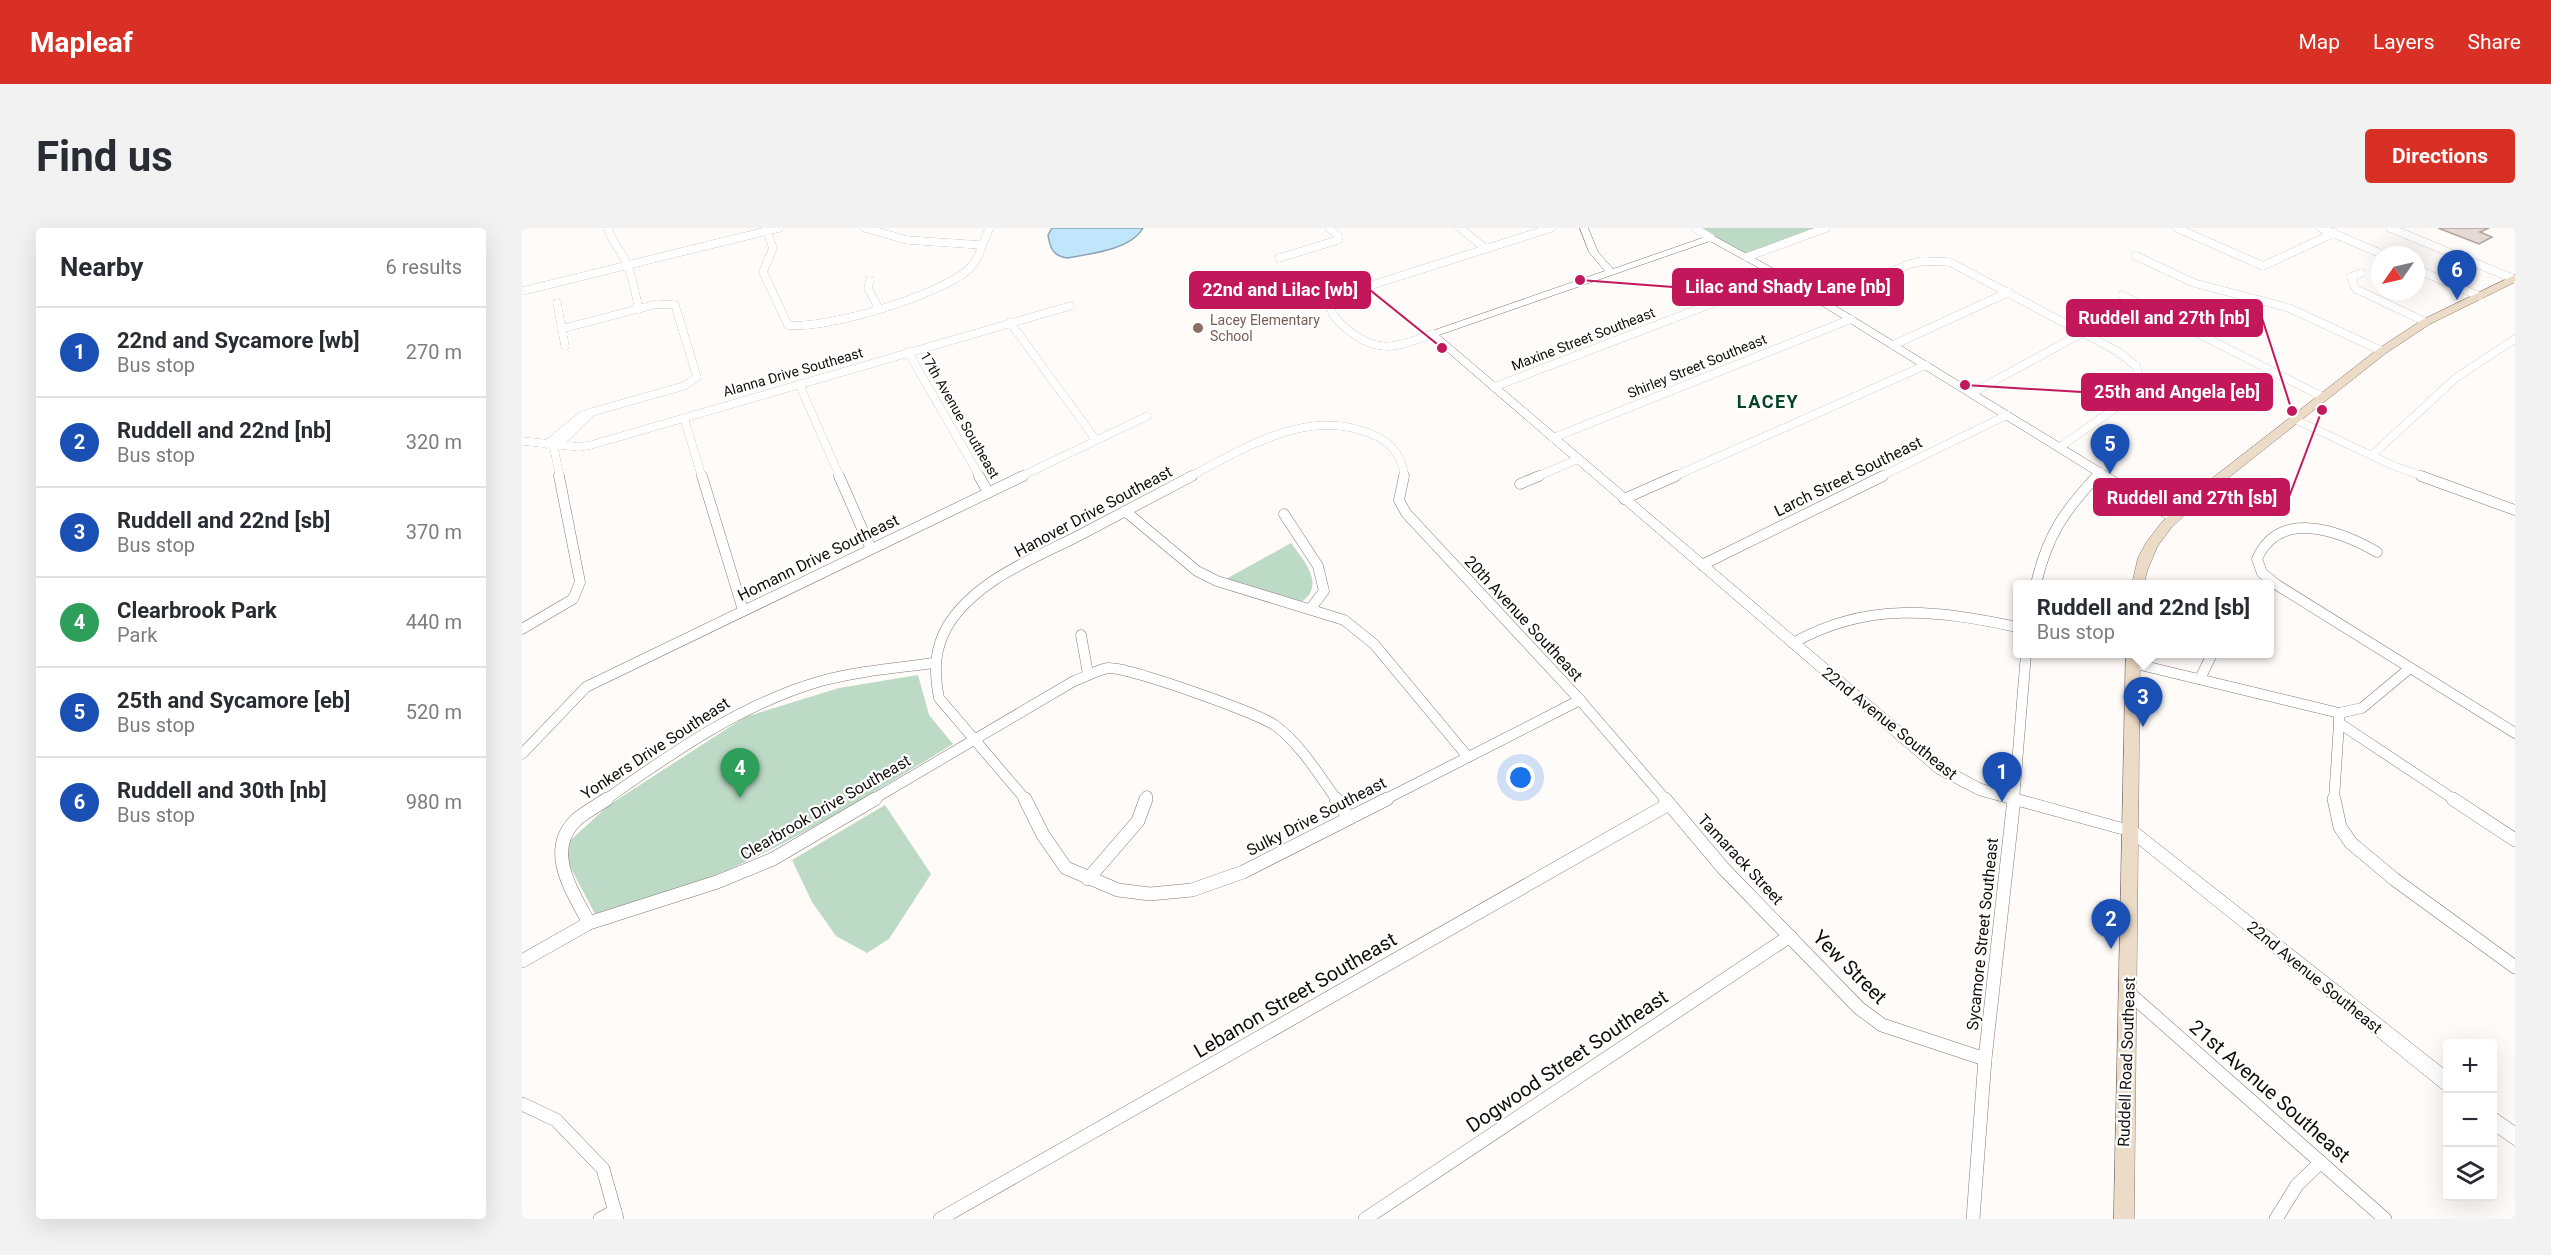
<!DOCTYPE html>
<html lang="en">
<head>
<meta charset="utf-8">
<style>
  :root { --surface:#fff; --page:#f2f2f3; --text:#2b2b33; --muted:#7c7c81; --line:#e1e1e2; --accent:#d93025 }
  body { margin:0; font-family:Roboto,sans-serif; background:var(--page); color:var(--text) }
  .controls { position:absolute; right:18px; bottom:18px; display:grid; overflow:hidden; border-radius:6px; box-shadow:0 6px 24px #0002 }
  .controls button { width:54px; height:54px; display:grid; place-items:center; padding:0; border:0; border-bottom:2px solid var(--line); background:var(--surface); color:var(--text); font:30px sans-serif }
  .compass { position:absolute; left:1849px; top:18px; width:54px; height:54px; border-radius:50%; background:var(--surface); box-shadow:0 6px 24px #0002; rotate:236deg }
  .you { position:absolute; left:999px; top:550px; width:21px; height:21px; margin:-15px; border:4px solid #fff; border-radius:50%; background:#1a73e8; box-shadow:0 0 0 9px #1a73e833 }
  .badge { display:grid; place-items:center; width:39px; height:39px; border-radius:50%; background:var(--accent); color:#fff; font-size:20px; font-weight:700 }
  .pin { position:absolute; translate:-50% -50px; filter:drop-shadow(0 2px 3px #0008) }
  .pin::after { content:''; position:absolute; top:32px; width:21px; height:18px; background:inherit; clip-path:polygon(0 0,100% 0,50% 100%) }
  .popup { position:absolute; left:1491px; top:352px; width:261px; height:78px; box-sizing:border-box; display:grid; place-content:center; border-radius:6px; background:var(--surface); filter:drop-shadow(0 2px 4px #0005); font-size:20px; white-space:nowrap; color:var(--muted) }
  .popup b { font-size:22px; color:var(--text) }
  .popup::after { content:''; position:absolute; left:50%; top:100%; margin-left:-12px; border:12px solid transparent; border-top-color:var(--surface) }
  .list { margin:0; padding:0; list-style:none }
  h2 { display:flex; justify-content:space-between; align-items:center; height:78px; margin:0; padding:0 24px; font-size:26px }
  h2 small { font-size:20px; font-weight:400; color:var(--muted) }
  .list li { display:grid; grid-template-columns:39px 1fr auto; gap:18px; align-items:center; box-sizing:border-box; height:90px; padding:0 24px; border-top:2px solid var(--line) }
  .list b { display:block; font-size:22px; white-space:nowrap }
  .list p { margin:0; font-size:20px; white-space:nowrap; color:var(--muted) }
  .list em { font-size:20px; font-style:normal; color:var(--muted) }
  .icon { flex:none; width:33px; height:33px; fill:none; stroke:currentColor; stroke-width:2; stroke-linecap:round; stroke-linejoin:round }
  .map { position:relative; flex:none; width:1993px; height:991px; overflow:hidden; border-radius:6px }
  header { display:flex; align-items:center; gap:36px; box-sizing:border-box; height:84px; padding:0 30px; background:var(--accent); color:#fff }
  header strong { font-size:28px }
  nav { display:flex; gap:33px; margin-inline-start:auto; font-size:21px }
  .intro { display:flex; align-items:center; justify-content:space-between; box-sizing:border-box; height:144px; padding:0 36px }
  h1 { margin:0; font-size:42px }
  .button { padding:15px 27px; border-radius:6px; background:var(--accent); color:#fff; font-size:21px; font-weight:700 }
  main { display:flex; gap:36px; padding:0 36px }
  aside { flex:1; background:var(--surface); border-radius:6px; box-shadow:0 6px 24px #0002 }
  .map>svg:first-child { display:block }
  .green { fill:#bddac6 }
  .water { fill:#c1e6fc; stroke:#8da5b4; stroke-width:1.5 }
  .building { fill:#e6d8d3; stroke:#b2a49f; stroke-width:1.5 }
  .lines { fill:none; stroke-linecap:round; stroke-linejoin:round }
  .minor-far2-casing { stroke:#877a75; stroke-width:8 }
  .minor-far1-casing { stroke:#877a75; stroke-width:11 }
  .minor-casing { stroke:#877a75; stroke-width:14 }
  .tertiary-casing { stroke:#877a75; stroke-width:1 }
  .secondary-casing { stroke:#877a75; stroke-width:1 }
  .minor-far2 { stroke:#fff; stroke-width:8 }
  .minor-far1 { stroke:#fff; stroke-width:10 }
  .minor { stroke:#fff; stroke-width:13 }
  .tertiary { fill:#fff; fill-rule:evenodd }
  .secondary { fill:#ecdbc6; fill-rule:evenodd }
  .education-dot { fill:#8d6e63; stroke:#fff; stroke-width:2 }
  .labels { text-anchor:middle; stroke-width:4.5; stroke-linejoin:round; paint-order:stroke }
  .far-education-label { font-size:14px; fill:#785e54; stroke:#fff; text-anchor:start }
  .far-street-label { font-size:14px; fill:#130e0d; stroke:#fff }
  .street-label { font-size:16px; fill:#130e0d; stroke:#fff }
  .far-district-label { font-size:18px; font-weight:bold; letter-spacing:1.5px; fill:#064425; stroke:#fff }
  .near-street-label { font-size:20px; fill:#130e0d; stroke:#fff }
  .leader { fill:none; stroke:#c2185b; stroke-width:2 }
  .callout-dot { fill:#c2185b; stroke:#fff; stroke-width:2 }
  .callout { fill:#c2185b; stroke:#c2185b; stroke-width:2 }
  .callout-label { font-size:18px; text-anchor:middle; font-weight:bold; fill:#fff }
</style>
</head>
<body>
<header>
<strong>Mapleaf</strong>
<nav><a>Map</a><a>Layers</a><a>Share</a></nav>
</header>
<div class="intro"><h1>Find us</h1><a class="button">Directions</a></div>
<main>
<aside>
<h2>Nearby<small>6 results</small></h2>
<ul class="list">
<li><span class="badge" style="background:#1a4fb4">1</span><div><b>22nd and Sycamore [wb]</b><p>Bus stop</p></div><em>270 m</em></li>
<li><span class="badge" style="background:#1a4fb4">2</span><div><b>Ruddell and 22nd [nb]</b><p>Bus stop</p></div><em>320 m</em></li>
<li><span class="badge" style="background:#1a4fb4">3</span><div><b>Ruddell and 22nd [sb]</b><p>Bus stop</p></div><em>370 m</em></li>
<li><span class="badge" style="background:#2e9e5b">4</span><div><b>Clearbrook Park</b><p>Park</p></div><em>440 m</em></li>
<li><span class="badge" style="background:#1a4fb4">5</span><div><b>25th and Sycamore [eb]</b><p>Bus stop</p></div><em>520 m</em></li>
<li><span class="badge" style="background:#1a4fb4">6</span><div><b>Ruddell and 30th [nb]</b><p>Bus stop</p></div><em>980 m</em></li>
</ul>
</aside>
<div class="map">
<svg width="1993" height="991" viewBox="0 0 1993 991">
  <rect width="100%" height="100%" fill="#fefbf9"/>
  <g class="green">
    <polygon points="1177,0 1297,0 1222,27"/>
    <path d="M769,315c13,18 36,43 9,60l-74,-24z"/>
    <path d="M396,447l11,40 24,29c-71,43 -143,89 -219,123 -45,20 -92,34 -138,49l-31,-59 -1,-11 45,-41 136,-88 94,-29z"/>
    <polygon points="363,577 409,646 367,711 345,725 314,708 290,674 270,632"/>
  </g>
  <path class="water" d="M530,0h91c-12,22 -54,26 -76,30 -14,-2 -17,-10 -19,-23z"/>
  <polygon class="building" points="1916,0 1967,0 1958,4 1970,9 1957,16"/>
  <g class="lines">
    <defs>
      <g id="minor-far2">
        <path d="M86,0c5,17 12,20 18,34 7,14 9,32 13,47"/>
        <polyline points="343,0 385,12 459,17"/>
        <polyline points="938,0 964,21"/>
        <polyline points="1173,0 1189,10"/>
        <polyline points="1655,0 1741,38 1812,5"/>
        <polyline points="1799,0 1862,27"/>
        <polyline points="1868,0 1992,51"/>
        <path d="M245,3l6,17 -10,24 25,53c37,5 153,-30 181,-56 12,-11 13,-28 21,-41"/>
        <polyline points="1614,28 1672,55 1767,80 1860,123"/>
        <polyline points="1225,29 1304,0"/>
        <polyline points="757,30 816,12 817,9 807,0"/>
        <polyline points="1894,41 1957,68"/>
        <polyline points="1839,45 1829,49 1834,61 1904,94"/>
        <polyline points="348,52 346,60 356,79"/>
        <polyline points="0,63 257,0"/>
        <polyline points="1600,67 1801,169"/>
        <polyline points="1298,72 1388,36 1400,33 1428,34 1595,123 1614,138 1620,155 1612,167 1538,219"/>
        <polyline points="35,75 43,118"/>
        <polyline points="488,94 574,212"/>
        <polyline points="39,101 135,76 153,77 175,149 162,158 70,184"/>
        <path d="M910,106c-35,13 -54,21 -85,-5 -8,-7 -15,-13 -17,-23l14,-12 207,-66"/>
        <polyline points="1371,117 1487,64"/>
        <polyline points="386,124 458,249"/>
        <polyline points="277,156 318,249"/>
        <polyline points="972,159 1260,49"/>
        <polyline points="1450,165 1562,104"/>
        <polyline points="162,190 180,249"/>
        <polyline points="1772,191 1872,238 1903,249"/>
        <polyline points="1031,210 1329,91"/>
        <polyline points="0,213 57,219 69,217 548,78"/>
        <polyline points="25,216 59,188 70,184 36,217"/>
        <polyline points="31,216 38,249"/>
        <polyline points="1850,227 1935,149 1993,111"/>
        <polyline points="498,249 625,188"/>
        <path d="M667,249c58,-30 123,-73 189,-40 15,7 26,24 26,40"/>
        <polyline points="1014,249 1056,231"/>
        <polyline points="1151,249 1404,137"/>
        <polyline points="1358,249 1485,187"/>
        <polyline points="1574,249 1579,244"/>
      </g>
      <g id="minor-far1">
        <polyline points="180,248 221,382"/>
        <polyline points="317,248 349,321"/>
        <polyline points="457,248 466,264"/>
        <polyline points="882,248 877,272 884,285 1058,472"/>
        <polyline points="1899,248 1993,282"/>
        <polyline points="998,256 1017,248"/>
        <polyline points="1102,271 1154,248"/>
        <polyline points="603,283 675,343 695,353 822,392 852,416 946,529"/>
        <polyline points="762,286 796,338 802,363 789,380"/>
        <path d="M1855,324c-35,-20 -97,-45 -120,7l5,14 15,12 238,148"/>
        <polyline points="1180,337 1361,248"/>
        <path d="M1514,356c11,-48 28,-73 61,-108"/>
        <polyline points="0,401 51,371 58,354 37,248"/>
        <polyline points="559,407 566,446"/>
        <path d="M1271,415c74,-42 144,-33 224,-16"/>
        <polyline points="1610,435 1817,485"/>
        <polyline points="1678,451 1690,426"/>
        <polyline points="1058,472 1144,572"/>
        <polyline points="1817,485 1817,495 1933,572"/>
        <polyline points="1817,485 1840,480 1888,440"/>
        <polyline points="0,526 64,459 501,248"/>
        <path d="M83,572c67,-47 136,-96 216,-119 37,-10 75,-13 113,-18"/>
        <path d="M350,572l202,-119c11,-4 23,-11 34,-13 18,-2 153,46 168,58 26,20 42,48 61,74"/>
        <path d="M504,572l-87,-102c-5,-26 -5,-48 8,-71 27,-46 86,-68 131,-91 38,-20 76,-40 114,-60"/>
        <polyline points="623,572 625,568"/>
        <polyline points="862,572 1058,472"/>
        <polyline points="1492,572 1504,426"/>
        <polyline points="1812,572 1817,495"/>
      </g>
      <g id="minor">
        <polyline points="503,571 521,607 544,640 596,662 628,666 670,662 721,644 865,571"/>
        <polyline points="814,571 827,590"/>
        <polyline points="1143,571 1201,640 1337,780 1360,797 1463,831"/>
        <polyline points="1812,571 1818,599 1829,615 1872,651 1993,739"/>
        <polyline points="1931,571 1993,612"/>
        <polyline points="566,651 616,593 624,571"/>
        <path d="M67,695c-16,-31 -45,-72 -13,-103 9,-8 21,-14 31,-21"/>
        <polyline points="0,733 67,695 195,654 251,631 353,571"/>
        <polyline points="1607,765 1863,991"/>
        <polyline points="0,876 34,892 81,941 95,991"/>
        <polyline points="78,991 93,983"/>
        <polyline points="418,991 1147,576"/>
        <polyline points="843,991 1268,708"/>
        <polyline points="1451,991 1463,831 1492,571"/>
        <polyline points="1754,991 1775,957 1799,934"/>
      </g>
      <g id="tertiary">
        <polygon points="1058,0 1066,0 1076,24 1091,41 1186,8 1192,8 1263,47 1654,286 1654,292 1646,292 1257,51 1188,13 917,107 1424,537 1460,556 1615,599 1926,844 1926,863 1920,861 1606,608 1456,567 1414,545 907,108 907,104 1083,43 1067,24"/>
        <polygon points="1970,882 1993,898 1993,918 1970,902"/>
      </g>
      <g id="secondary">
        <polygon points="1993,47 1993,54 1908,96 1864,125 1678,272 1649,300 1635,319 1625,343 1622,356 1610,356 1616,330 1624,315 1640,294 1670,266 1856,121 1900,92"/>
        <polygon points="1604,426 1618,426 1612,991 1592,991"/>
      </g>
    </defs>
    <use href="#minor-far2" class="minor-far2-casing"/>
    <use href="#minor-far1" class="minor-far1-casing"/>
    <use href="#minor" class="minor-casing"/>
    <use href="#tertiary" class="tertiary-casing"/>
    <use href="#secondary" class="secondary-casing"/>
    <use href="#minor-far2" class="minor-far2"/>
    <use href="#minor-far1" class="minor-far1"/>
    <use href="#minor" class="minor"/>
    <use href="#tertiary" class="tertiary"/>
    <use href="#secondary" class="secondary"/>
  </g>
  <circle class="education-dot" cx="676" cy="100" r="6"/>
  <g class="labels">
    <g class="far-education-label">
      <text x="688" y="97">Lacey Elementary<tspan x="688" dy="16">School</tspan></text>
    </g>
    <g class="far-street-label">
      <text transform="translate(1061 111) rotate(-21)" y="5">Maxine Street Southeast</text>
      <text transform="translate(1175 138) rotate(-22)" y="5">Shirley Street Southeast</text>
      <text transform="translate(271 144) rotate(-16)" y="5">Alanna Drive Southeast</text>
      <text transform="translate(438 187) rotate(60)" y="5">17th Avenue Southeast</text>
    </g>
    <g class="street-label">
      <text transform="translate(1326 248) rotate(-26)" y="6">Larch Street Southeast</text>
      <text transform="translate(571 283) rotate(-28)" y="6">Hanover Drive Southeast</text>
      <text transform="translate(296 329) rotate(-26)" y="6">Homann Drive Southeast</text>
      <text transform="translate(1002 390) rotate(47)" y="6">20th Avenue Southeast</text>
      <text transform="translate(1368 495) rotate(39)" y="6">22nd Avenue Southeast</text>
      <text transform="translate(133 520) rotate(-33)" y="6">Yonkers Drive Southeast</text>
      <text transform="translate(303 579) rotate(-30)" y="6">Clearbrook Drive Southeast</text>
      <text transform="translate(794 588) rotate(-27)" y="6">Sulky Drive Southeast</text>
      <text transform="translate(1219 631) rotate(47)" y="6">Tamarack Street</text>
      <text transform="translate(1460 706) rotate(-84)" y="6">Sycamore Street Southeast</text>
      <text transform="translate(1793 749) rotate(39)" y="6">22nd Avenue Southeast</text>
      <text transform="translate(1604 834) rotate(-88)" y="6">Ruddell Road Southeast</text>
    </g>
    <g class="far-district-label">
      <text x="1246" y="180">LACEY</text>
    </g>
    <g class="near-street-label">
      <text transform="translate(1328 739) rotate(45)" y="7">Yew Street</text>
      <text transform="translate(773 767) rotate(-30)" y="7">Lebanon Street Southeast</text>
      <text transform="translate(1045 833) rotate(-34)" y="7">Dogwood Street Southeast</text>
      <text transform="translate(1748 863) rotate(41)" y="7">21st Avenue Southeast</text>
    </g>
  </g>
  <path class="leader" d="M1058 52L1151 59M920 120L848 62M1770 183L1740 90M1443 157L1560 164M1800 182L1767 269"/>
  <g class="callout-dot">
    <circle cx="1058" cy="52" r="6"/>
    <circle cx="920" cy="120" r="6"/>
    <circle cx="1770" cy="183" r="6"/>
    <circle cx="1443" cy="157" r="6"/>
    <circle cx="1800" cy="182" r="6"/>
  </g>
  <g class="callout">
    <rect x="1151" y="41" width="230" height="36" rx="6"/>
    <rect x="668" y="44" width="180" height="36" rx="6"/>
    <rect x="1545" y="72" width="195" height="36" rx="6"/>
    <rect x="1560" y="146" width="190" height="36" rx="6"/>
    <rect x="1572" y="251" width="195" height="36" rx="6"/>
  </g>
  <g class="callout-label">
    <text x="1266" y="65">Lilac and Shady Lane [nb]</text>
    <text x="758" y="68">22nd and Lilac [wb]</text>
    <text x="1642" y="96">Ruddell and 27th [nb]</text>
    <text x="1655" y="170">25th and Angela [eb]</text>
    <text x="1670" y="276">Ruddell and 27th [sb]</text>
  </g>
</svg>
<div class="controls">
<button>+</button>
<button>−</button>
<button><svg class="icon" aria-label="layers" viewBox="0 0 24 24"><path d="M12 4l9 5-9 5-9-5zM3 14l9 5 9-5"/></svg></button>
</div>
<svg class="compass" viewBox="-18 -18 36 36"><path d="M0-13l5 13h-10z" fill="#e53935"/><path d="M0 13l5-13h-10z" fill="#7c7c81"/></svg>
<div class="you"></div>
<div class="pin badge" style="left:1480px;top:574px;background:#1a4fb4">1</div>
<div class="pin badge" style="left:1589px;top:721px;background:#1a4fb4">2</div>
<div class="pin badge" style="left:1621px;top:499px;background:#1a4fb4">3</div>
<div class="popup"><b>Ruddell and 22nd [sb]</b>Bus stop</div>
<div class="pin badge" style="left:218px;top:570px;background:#2e9e5b">4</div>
<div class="pin badge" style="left:1588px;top:246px;background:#1a4fb4">5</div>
<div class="pin badge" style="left:1935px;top:72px;background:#1a4fb4">6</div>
</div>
</main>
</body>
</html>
